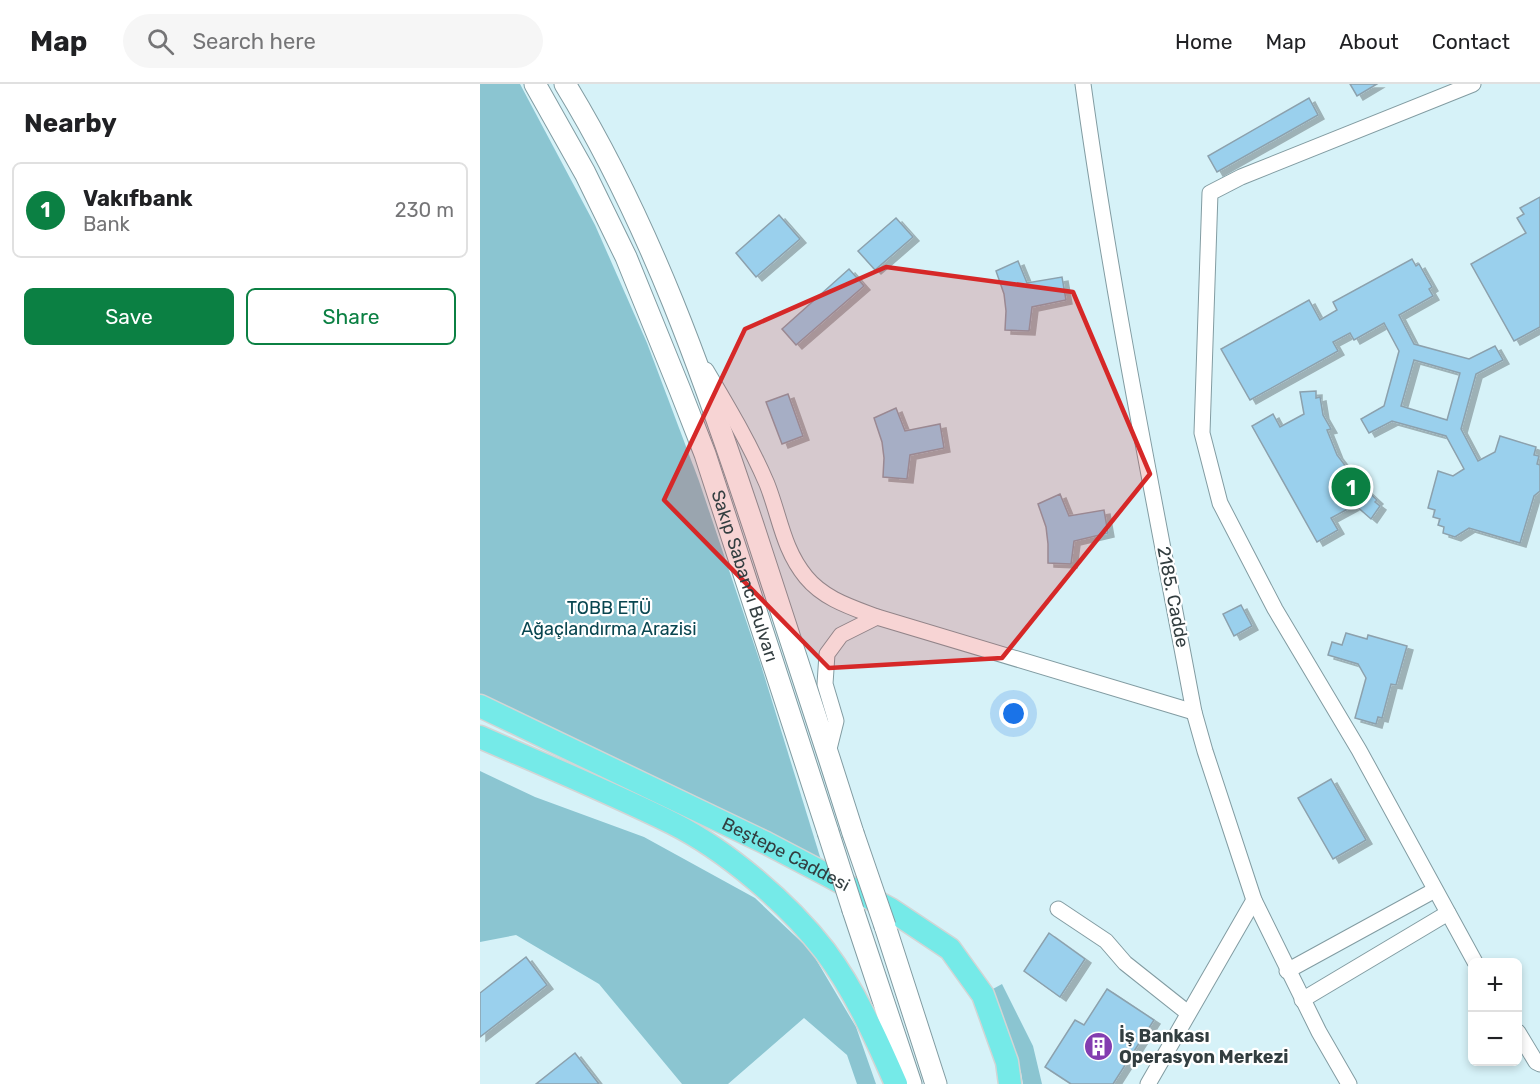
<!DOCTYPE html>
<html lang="en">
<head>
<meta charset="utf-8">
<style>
  :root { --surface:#fff; --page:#f6f6f6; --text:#202124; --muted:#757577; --line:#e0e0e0; --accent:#0b8043 }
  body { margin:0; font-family:Rubik,sans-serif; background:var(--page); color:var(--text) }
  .controls { position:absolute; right:18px; bottom:18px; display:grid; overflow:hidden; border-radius:9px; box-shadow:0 3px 9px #0003 }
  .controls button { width:54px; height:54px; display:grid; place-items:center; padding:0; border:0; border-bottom:2px solid var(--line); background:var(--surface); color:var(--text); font:30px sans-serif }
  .you { position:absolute; left:534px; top:630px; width:21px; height:21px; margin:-15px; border:4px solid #fff; border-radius:50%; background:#1a73e8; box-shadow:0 0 0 9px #1a73e833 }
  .badge { display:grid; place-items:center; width:39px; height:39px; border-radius:50%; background:var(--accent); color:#fff; font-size:20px; font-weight:700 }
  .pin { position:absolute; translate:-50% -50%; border:3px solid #fff; box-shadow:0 2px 6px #0006 }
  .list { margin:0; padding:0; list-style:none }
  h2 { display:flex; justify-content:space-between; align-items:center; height:78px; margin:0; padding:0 24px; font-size:26px }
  h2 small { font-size:20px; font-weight:400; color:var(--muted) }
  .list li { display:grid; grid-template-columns:39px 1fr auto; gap:18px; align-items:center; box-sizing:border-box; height:96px; margin:0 12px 12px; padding:0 12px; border:2px solid var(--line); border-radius:9px }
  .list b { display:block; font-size:22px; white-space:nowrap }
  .list p { margin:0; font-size:20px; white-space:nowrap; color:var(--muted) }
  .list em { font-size:20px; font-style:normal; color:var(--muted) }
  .actions { display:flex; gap:12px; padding:18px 24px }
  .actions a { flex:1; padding:14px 0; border:2px solid var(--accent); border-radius:9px; text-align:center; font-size:21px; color:var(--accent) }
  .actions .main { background:var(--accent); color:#fff }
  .icon { flex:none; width:33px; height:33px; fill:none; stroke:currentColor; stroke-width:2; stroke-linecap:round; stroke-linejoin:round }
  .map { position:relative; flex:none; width:1060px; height:1000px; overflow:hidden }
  header { display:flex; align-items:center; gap:36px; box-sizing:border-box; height:84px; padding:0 30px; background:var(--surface); border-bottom:2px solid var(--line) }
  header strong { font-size:28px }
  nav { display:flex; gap:33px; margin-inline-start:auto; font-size:21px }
  .search { width:420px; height:54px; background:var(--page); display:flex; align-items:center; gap:15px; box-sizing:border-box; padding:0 21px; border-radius:33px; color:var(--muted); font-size:22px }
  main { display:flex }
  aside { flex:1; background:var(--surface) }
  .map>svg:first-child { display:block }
  .green { fill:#8bc5d1 }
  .building { fill:#9ad0ed; stroke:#8ca1ad; stroke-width:1.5; fill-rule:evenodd; filter:url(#shadow) }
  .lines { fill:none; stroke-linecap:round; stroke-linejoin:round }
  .street-casing { stroke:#829ca2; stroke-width:17 }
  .secondary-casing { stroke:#829ca2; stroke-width:23 }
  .primary-casing { stroke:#d2d5d5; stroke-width:25 }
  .street { stroke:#fff; stroke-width:15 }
  .secondary { stroke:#fff; stroke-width:21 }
  .primary { stroke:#75eae8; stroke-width:22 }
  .secondary-bridge-casing { stroke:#829ca2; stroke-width:23; stroke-linecap:butt }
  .secondary-bridge { stroke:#fff; stroke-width:21 }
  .marked { fill:#d62828; fill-opacity:0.2; stroke:#d62828; stroke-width:4.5; stroke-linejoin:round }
  .labels { text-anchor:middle; stroke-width:4.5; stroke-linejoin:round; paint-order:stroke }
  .street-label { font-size:18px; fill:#333e40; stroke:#fff }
  .park-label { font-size:18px; fill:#094650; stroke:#fff }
  .poi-label { font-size:18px; font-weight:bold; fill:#333e40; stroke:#fff; text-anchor:start }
</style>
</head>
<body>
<header>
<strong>Map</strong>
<div class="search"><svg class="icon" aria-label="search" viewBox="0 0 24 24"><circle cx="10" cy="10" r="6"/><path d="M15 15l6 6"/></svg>Search here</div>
<nav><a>Home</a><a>Map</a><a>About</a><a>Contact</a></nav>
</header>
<main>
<aside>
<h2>Nearby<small></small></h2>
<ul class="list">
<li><span class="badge">1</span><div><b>Vakıfbank</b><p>Bank</p></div><em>230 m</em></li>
</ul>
<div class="actions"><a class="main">Save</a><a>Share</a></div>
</aside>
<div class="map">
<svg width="1060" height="1000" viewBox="0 0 1060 1000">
  <defs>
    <filter id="shadow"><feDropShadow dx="6" dy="4" stdDeviation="0" flood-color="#0004"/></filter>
  </defs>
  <rect width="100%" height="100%" fill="#d6f2f8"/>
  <g class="green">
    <polygon points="0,0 40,0 115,141 167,259 219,397 280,578 341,776 0,618"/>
    <polygon points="0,687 55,713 164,753 275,814 331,867 376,943 396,1000 377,1000 367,971 324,934 248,1000 202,1000 119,900 36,851 0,858"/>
    <polygon points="522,900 553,962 562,1000 543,1000 541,988 511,906"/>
  </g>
  <g class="building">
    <polygon points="870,0 897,0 877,12"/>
    <polygon points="829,14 838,31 737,88 728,72"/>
    <polygon points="1060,113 1060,243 1034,257 991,180 1046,149 1037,134 1044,130 1040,124"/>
    <polygon points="299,131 320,155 276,193 256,169"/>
    <polygon points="416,134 433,153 395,186 378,167"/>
    <path d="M932,175l4,7 3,-2 13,23 -3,2 4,7 -34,19 15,29 55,15 26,-13 8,14 -27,14 -15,55 17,32 17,-9 5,-16 36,11 -2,8 5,1 -2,8 3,1v26l-6,5 -14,47 -51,-15 -14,9 -12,-4 1,-6 -6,-2 2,-6 -7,-2 2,-7 -7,-2 10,-37 15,5 11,-7 -18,-33 -54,-15 -23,12 -8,-14 23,-13 15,-55 -15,-28 -30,17 -4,-7 -17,9 5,9 -88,49 -29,-51 88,-49 11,20 17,-10 -4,-8zM934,276l46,13 -13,47 -46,-14z"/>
    <polygon points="538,177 547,199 582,193 586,216 552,223 549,247 525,246 526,227 524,210 516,187"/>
    <polygon points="369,185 384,202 316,261 302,245"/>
    <polygon points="836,307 836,314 840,313 843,331 851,345 847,346 857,371 873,392 876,390 883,403 897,416 895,418 900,422 891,435 875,421 851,434 858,446 837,458 772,342 793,330 800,343 824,330 820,308"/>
    <polygon points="308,310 323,352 302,360 286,318"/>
    <polygon points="416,324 425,347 460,340 464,364 430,371 427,395 403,393 404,374 402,358 394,334"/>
    <polygon points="580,410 589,432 624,426 628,449 594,457 591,480 568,479 568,460 566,443 558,420"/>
    <polygon points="761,521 772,542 754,552 743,530"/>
    <polygon points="866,549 887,555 888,551 927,562 916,601 911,600 902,634 898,633 896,640 875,634 886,594 878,580 848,571 852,558 862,561"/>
    <polygon points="851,695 886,756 853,775 818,714"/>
    <polygon points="569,849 605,875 580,913 544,887"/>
    <polygon points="46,873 67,901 0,953 0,909"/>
    <polygon points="627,905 674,936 633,1000 591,1000 565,983 595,936 604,941"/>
    <polygon points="95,969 119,1000 56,1000"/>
  </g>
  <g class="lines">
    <defs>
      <g id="street">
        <path d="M603,0c29,211 72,419 111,628l11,39 49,149 65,132 30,52"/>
        <polyline points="993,0 761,93 730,109 722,349 740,419 795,525 879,666 995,878"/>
        <path d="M226,286c22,37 44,74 61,114 13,33 16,65 39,93 18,22 45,30 71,40l317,95"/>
        <polyline points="348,669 356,637 345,600 347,570 361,551 397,533"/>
        <polyline points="578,825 626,857 645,879 708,929"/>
        <polyline points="807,887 955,806"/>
        <polyline points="822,916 968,829"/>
        <polyline points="1038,948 1056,978 1060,980"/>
        <polyline points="668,1000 774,816"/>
      </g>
      <g id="secondary">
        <path id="s1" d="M55,0l50,89 41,84 54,133 25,64 123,378"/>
        <path d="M85,0c85,139 139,293 190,447 33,100 66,201 98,302"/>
        <polyline points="373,826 431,1000"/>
        <polyline points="405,842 456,1000"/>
      </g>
      <g id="primary">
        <path id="s2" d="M0,622l286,137 63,33 61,33 60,40 33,46 24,67 3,22"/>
        <path d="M0,653c64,28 129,55 192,86 54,27 116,80 153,128 30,40 51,87 71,133"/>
      </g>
    </defs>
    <use href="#street" class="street-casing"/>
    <use href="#secondary" class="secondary-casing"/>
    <use href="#primary" class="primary-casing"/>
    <use href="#street" class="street"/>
    <use href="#secondary" class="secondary"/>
    <use href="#primary" class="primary"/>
    <defs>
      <g id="secondary-bridge">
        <polyline points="348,748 373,826"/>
        <polyline points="373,749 405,842"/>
      </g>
    </defs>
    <use href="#secondary-bridge" class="secondary-bridge-casing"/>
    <use href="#secondary-bridge" class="secondary-bridge"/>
  </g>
  <path class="marked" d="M406,183l187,25 77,182 -148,184 -173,10 -165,-168 81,-171z"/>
  <defs>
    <symbol id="building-disc" viewBox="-11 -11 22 22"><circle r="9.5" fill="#833db0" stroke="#fff"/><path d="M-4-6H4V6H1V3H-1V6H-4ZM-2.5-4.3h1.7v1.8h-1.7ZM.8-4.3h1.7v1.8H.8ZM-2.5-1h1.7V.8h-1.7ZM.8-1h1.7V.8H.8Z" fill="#fff"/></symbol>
  </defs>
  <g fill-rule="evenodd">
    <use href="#building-disc" x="602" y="946" width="33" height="33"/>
  </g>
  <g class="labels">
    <g class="street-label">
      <text dy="6" stroke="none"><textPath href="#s1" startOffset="536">Sakıp Sabancı Bulvarı</textPath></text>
      <text transform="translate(693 513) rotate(79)" y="6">2185. Cadde</text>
      <text dy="6" stroke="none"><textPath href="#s2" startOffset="340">Beştepe Caddesi</textPath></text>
    </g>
    <g class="park-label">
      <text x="129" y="530">TOBB ETÜ<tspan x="129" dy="21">Ağaçlandırma Arazisi</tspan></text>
    </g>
    <g class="poi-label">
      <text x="639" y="958">İş Bankası<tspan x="639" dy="21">Operasyon Merkezi</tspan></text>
    </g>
  </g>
</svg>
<div class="controls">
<button>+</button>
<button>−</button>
</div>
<div class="you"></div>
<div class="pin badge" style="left:871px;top:403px">1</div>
</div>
</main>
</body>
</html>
